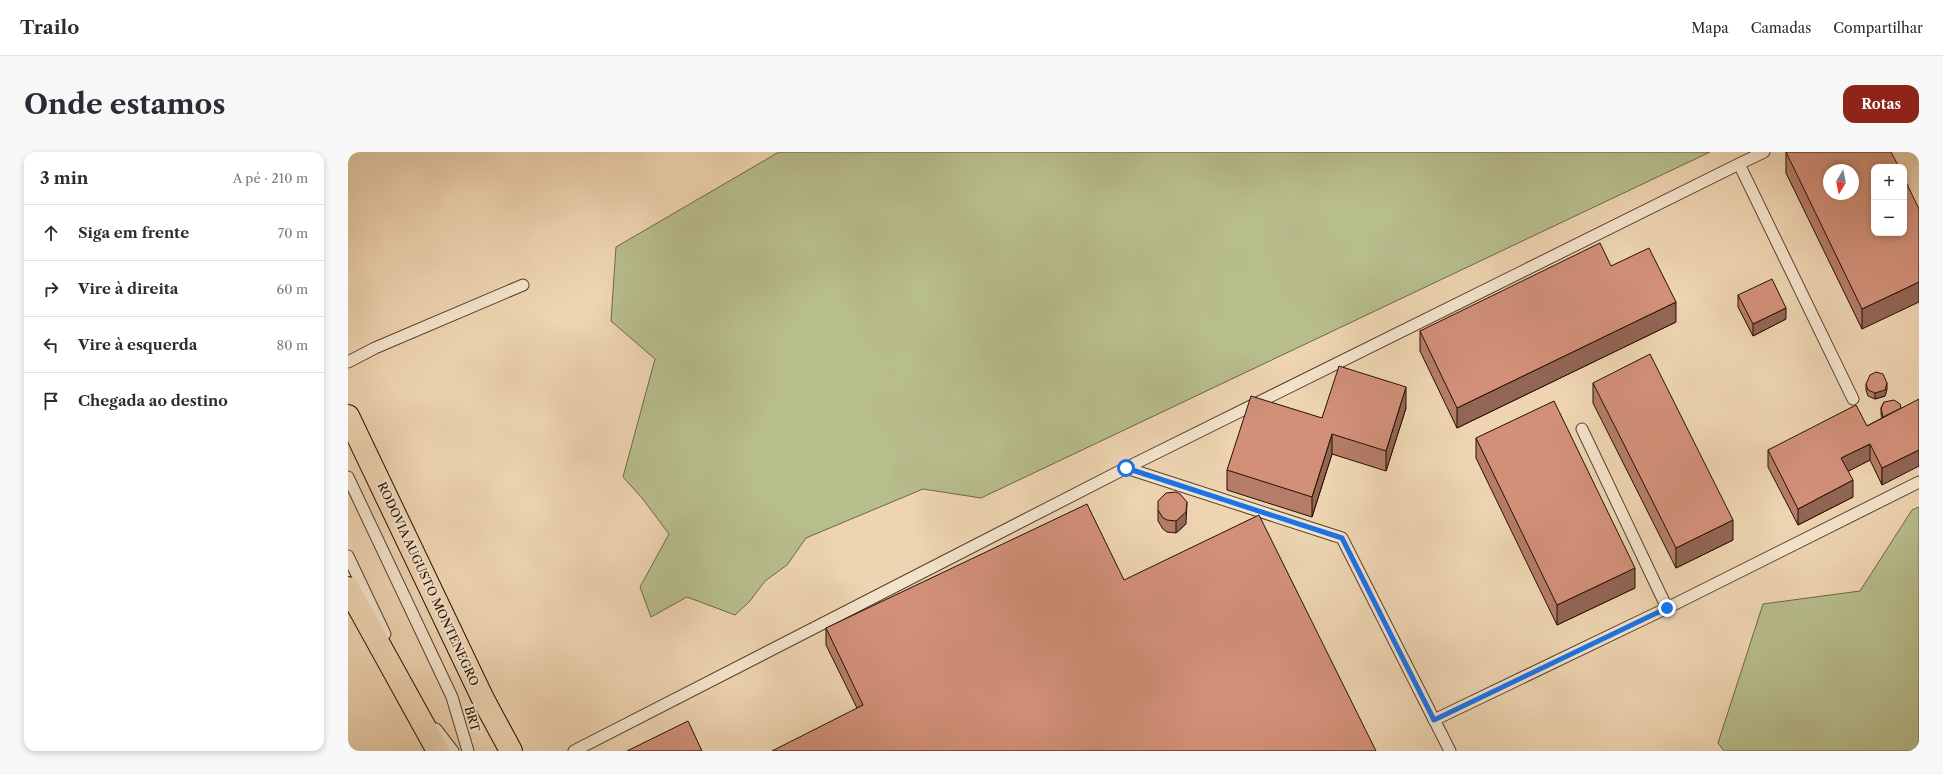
<!DOCTYPE html>
<html lang="pt">
<head>
<meta charset="utf-8">
<style>
  :root { --surface:#fff; --page:#f7f7f7; --text:#2b2b33; --muted:#7c7c81; --line:#e1e1e2; --accent:#8f2418 }
  body { margin:0; font-family:"Libre Caslon Text",serif; background:var(--page); color:var(--text) }
  .controls { position:absolute; right:12px; top:12px; display:grid; overflow:hidden; border-radius:8px; box-shadow:0 2px 6px #0003 }
  .controls button { width:36px; height:36px; display:grid; place-items:center; padding:0; border:0; border-bottom:1px solid var(--line); background:var(--surface); color:var(--text); font:20px sans-serif }
  .compass { position:absolute; left:1475px; top:12px; width:36px; height:36px; border-radius:50%; background:var(--surface); box-shadow:0 2px 6px #0003; rotate:190deg }
  .stop { position:absolute; width:12px; height:12px; margin:-9px; border:3px solid #1a73e8; border-radius:50%; background:#fff }
  .stop.end { background:#1a73e8; border-color:#fff; box-shadow:0 1px 4px #0008 }
  .list { margin:0; padding:0; list-style:none }
  h2 { display:flex; justify-content:space-between; align-items:center; height:52px; margin:0; padding:0 16px; font-size:17px }
  h2 small { font-size:13px; font-weight:400; color:var(--muted) }
  .list li { display:grid; grid-template-columns:26px 1fr auto; gap:12px; align-items:center; box-sizing:border-box; height:56px; padding:0 16px; border-top:1px solid var(--line) }
  .list b { display:block; font-size:15px; white-space:nowrap }
  .list em { font-size:13px; font-style:normal; color:var(--muted) }
  .icon { flex:none; width:22px; height:22px; fill:none; stroke:currentColor; stroke-width:2; stroke-linecap:round; stroke-linejoin:round }
  .map { position:relative; flex:none; width:1571px; height:599px; overflow:hidden; border-radius:12px }
  header { display:flex; align-items:center; gap:24px; box-sizing:border-box; height:56px; padding:0 20px; background:var(--surface); border-bottom:1px solid var(--line) }
  header strong { font-size:19px }
  nav { display:flex; gap:22px; margin-inline-start:auto; font-size:14px }
  .intro { display:flex; align-items:center; justify-content:space-between; box-sizing:border-box; height:96px; padding:0 24px }
  h1 { margin:0; font-size:28px }
  .button { padding:10px 18px; border-radius:12px; background:var(--accent); color:#fff; font-size:14px; font-weight:700 }
  main { display:flex; gap:24px; padding:0 24px }
  aside { flex:1; background:var(--surface); border-radius:12px; box-shadow:0 2px 6px #0003 }
  .map>svg:first-child { display:block }
  .green { fill:#b8bd8c; stroke:#6e6746 }
  .lines { fill:none; stroke-linecap:round; stroke-linejoin:round }
  .lane-casing { stroke:#57422c; stroke-width:13 }
  .primary-casing { stroke:#251100; stroke-width:24 }
  .lane { stroke:#f4e3cc; stroke-width:11 }
  .primary { stroke:#eed4b1; stroke-width:22 }
  .wall { fill:#b57c68; stroke:#251100 }
  .shaded-wall { fill:#936555; stroke:#251100 }
  .building { fill:#d29079; stroke:#251100; fill-rule:evenodd }
  .route { stroke:#1a73e8; stroke-width:5 }
  .labels { text-anchor:middle; stroke-width:4; stroke-linejoin:round; paint-order:stroke }
  .street-label { font-size:12px; fill:#251100; stroke:#f4e3cc }
</style>
</head>
<body>
<header>
<strong>Trailo</strong>
<nav><a>Mapa</a><a>Camadas</a><a>Compartilhar</a></nav>
</header>
<div class="intro"><h1>Onde estamos</h1><a class="button">Rotas</a></div>
<main>
<aside>
<h2>3 min<small>A pé · 210 m</small></h2>
<ul class="list">
<li><svg class="icon" aria-label="ahead" viewBox="0 0 24 24"><path d="M12 20V5M6 11l6-6 6 6"/></svg><div><b>Siga em frente</b></div><em>70 m</em></li>
<li><svg class="icon" aria-label="right" viewBox="0 0 24 24"><path d="M7 20v-9h11M14 6l5 5-5 5"/></svg><div><b>Vire à direita</b></div><em>60 m</em></li>
<li><svg class="icon" aria-label="left" viewBox="0 0 24 24"><path d="M17 20v-9H6M10 6l-5 5 5 5"/></svg><div><b>Vire à esquerda</b></div><em>80 m</em></li>
<li><svg class="icon" aria-label="arrive" viewBox="0 0 24 24"><path d="M6 21V4h12l-3 4 3 4H6"/></svg><div><b>Chegada ao destino</b></div></li>
</ul>
</aside>
<div class="map">
<svg width="1571" height="599" viewBox="0 0 1571 599">
  <rect width="100%" height="100%" fill="#eed4b1"/>
  <filter id="stains"><feTurbulence type="fractalNoise" baseFrequency=".005" numOctaves="4"/><feColorMatrix values="0 0 0 0 .2 0 0 0 0 .09 0 0 0 0 .02 0 0 0 .5 -.17"/></filter>
  <radialGradient id="worn" r=".72"><stop offset=".6" stop-color="#630" stop-opacity="0"/><stop offset="1" stop-color="#630" stop-opacity=".3"/></radialGradient>
  <g class="green">
    <polygon points="431,0 1362,0 633,346 575,337 458,386 439,413 417,429 402,449 387,463 339,445 303,465 292,435 321,382 294,346 275,325 307,207 263,169 268,95"/>
    <polygon points="1571,355 1571,599 1376,599 1370,591 1415,452 1512,439 1564,358"/>
  </g>
  <g class="lines">
    <defs>
      <g id="lane">
        <polyline points="1391,12 1416,0"/>
        <polyline points="0,210 27,196 175,133"/>
        <polyline points="1234,277 1319,456"/>
        <polyline points="778,316 1391,12 1505,247"/>
        <polyline points="0,325 104,545 120,599"/>
        <polyline points="0,404 37,482"/>
        <polyline points="1086,568 1319,456 1571,330"/>
        <polyline points="88,577 105,599"/>
        <polyline points="226,599 778,316 994,386 1102,599"/>
      </g>
      <g id="primary">
        <polyline points="0,264 135,547 163,599"/>
        <polyline points="0,436 90,599"/>
      </g>
    </defs>
    <use href="#lane" class="lane-casing"/>
    <use href="#primary" class="primary-casing"/>
    <use href="#lane" class="lane"/>
    <use href="#primary" class="primary"/>
  </g>
  <g class="wall">
    <polygon points="1438,0 1571,57 1514,177 1438,21"/>
    <polygon points="1263,114 1328,170 1109,276 1072,199 1072,179"/>
    <polygon points="1390,143 1438,167 1405,184 1390,155"/>
    <polygon points="1245,231 1385,388 1328,416 1245,251"/>
    <polygon points="1518,232 1539,237 1537,244 1527,247 1520,244 1518,238"/>
    <polygon points="1536,250 1534,333 1522,308 1500,319 1505,345 1450,373 1420,315 1420,298 1519,274 1534,266 1533,262 1533,256"/>
    <polygon points="1058,256 1038,319 984,302 964,365 879,338 879,318 974,266"/>
    <polygon points="1128,286 1287,436 1209,473 1128,306"/>
    <polygon points="810,358 838,372 828,381 819,380 815,377 810,369"/>
    <polygon points="776,428 509,556 478,493 478,476"/>
  </g>
  <g class="shaded-wall">
    <polygon points="1571,130 1571,150 1514,177 1514,157"/>
    <polygon points="1328,150 1328,170 1109,276 1109,256"/>
    <polygon points="1438,156 1438,167 1405,184 1405,172"/>
    <polygon points="1539,231 1539,237 1537,244 1527,247 1527,241"/>
    <polygon points="1058,235 1058,256 1038,319 1038,299"/>
    <polygon points="984,282 984,302 964,365 964,345"/>
    <polygon points="1522,292 1522,308 1493,323 1493,306"/>
    <polygon points="1571,298 1571,314 1534,333 1534,316"/>
    <polygon points="1505,328 1505,345 1450,373 1450,357"/>
    <polygon points="839,350 838,372 828,381 828,369"/>
    <polygon points="1385,368 1385,388 1328,416 1328,396"/>
    <polygon points="1287,416 1287,436 1209,473 1209,453"/>
  </g>
  <g class="building">
    <path d="M1438,0h105l8,15h-25v66h30v-55l15,31v73l-57,27zM1481,18h24v24h-24z"/>
    <polygon points="1252,91 1263,114 1301,96 1328,150 1109,256 1072,179"/>
    <polygon points="1424,127 1438,156 1405,172 1390,143"/>
    <polygon points="1302,202 1385,368 1328,396 1245,231"/>
    <polygon points="991,214 1058,235 1038,299 984,282 964,345 879,318 903,244 974,266"/>
    <polygon points="1528,220 1535,222 1539,231 1537,238 1527,241 1520,238 1518,232 1522,223"/>
    <polygon points="1571,247 1571,298 1534,316 1522,292 1493,306 1505,328 1450,357 1420,298 1508,253 1519,274"/>
    <polygon points="1546,248 1552,252 1553,256 1535,265 1533,256 1536,250"/>
    <polygon points="1206,249 1287,416 1209,453 1128,286"/>
    <polygon points="828,340 832,342 839,350 838,360 828,369 819,368 815,366 810,358 810,349 818,341"/>
    <polygon points="739,352 776,428 911,363 1028,599 424,599 515,553 478,476"/>
    <polygon points="340,569 354,599 279,599"/>
  </g>
  <g class="lines">
    <polyline class="route" points="778,316 994,386 1086,568 1319,456"/>
  </g>
  <g class="labels">
    <g class="street-label">
      <text transform="translate(80 432) rotate(65)" y="4">RODOVIA AUGUSTO MONTENEGRO</text>
      <text transform="translate(124 567) rotate(74)" y="4">BRT</text>
    </g>
  </g>
  <rect width="100%" height="100%" filter="url(#stains)"/>
  <rect width="100%" height="100%" fill="url(#worn)"/>
</svg>
<div class="controls">
<button>+</button>
<button>−</button>
</div>
<svg class="compass" viewBox="-18 -18 36 36"><path d="M0-13l5 13h-10z" fill="#e53935"/><path d="M0 13l5-13h-10z" fill="#7c7c81"/></svg>
<div class="stop" style="left:778px;top:316px"></div>
<div class="stop end" style="left:1319px;top:456px"></div>
</div>
</main>
</body>
</html>
